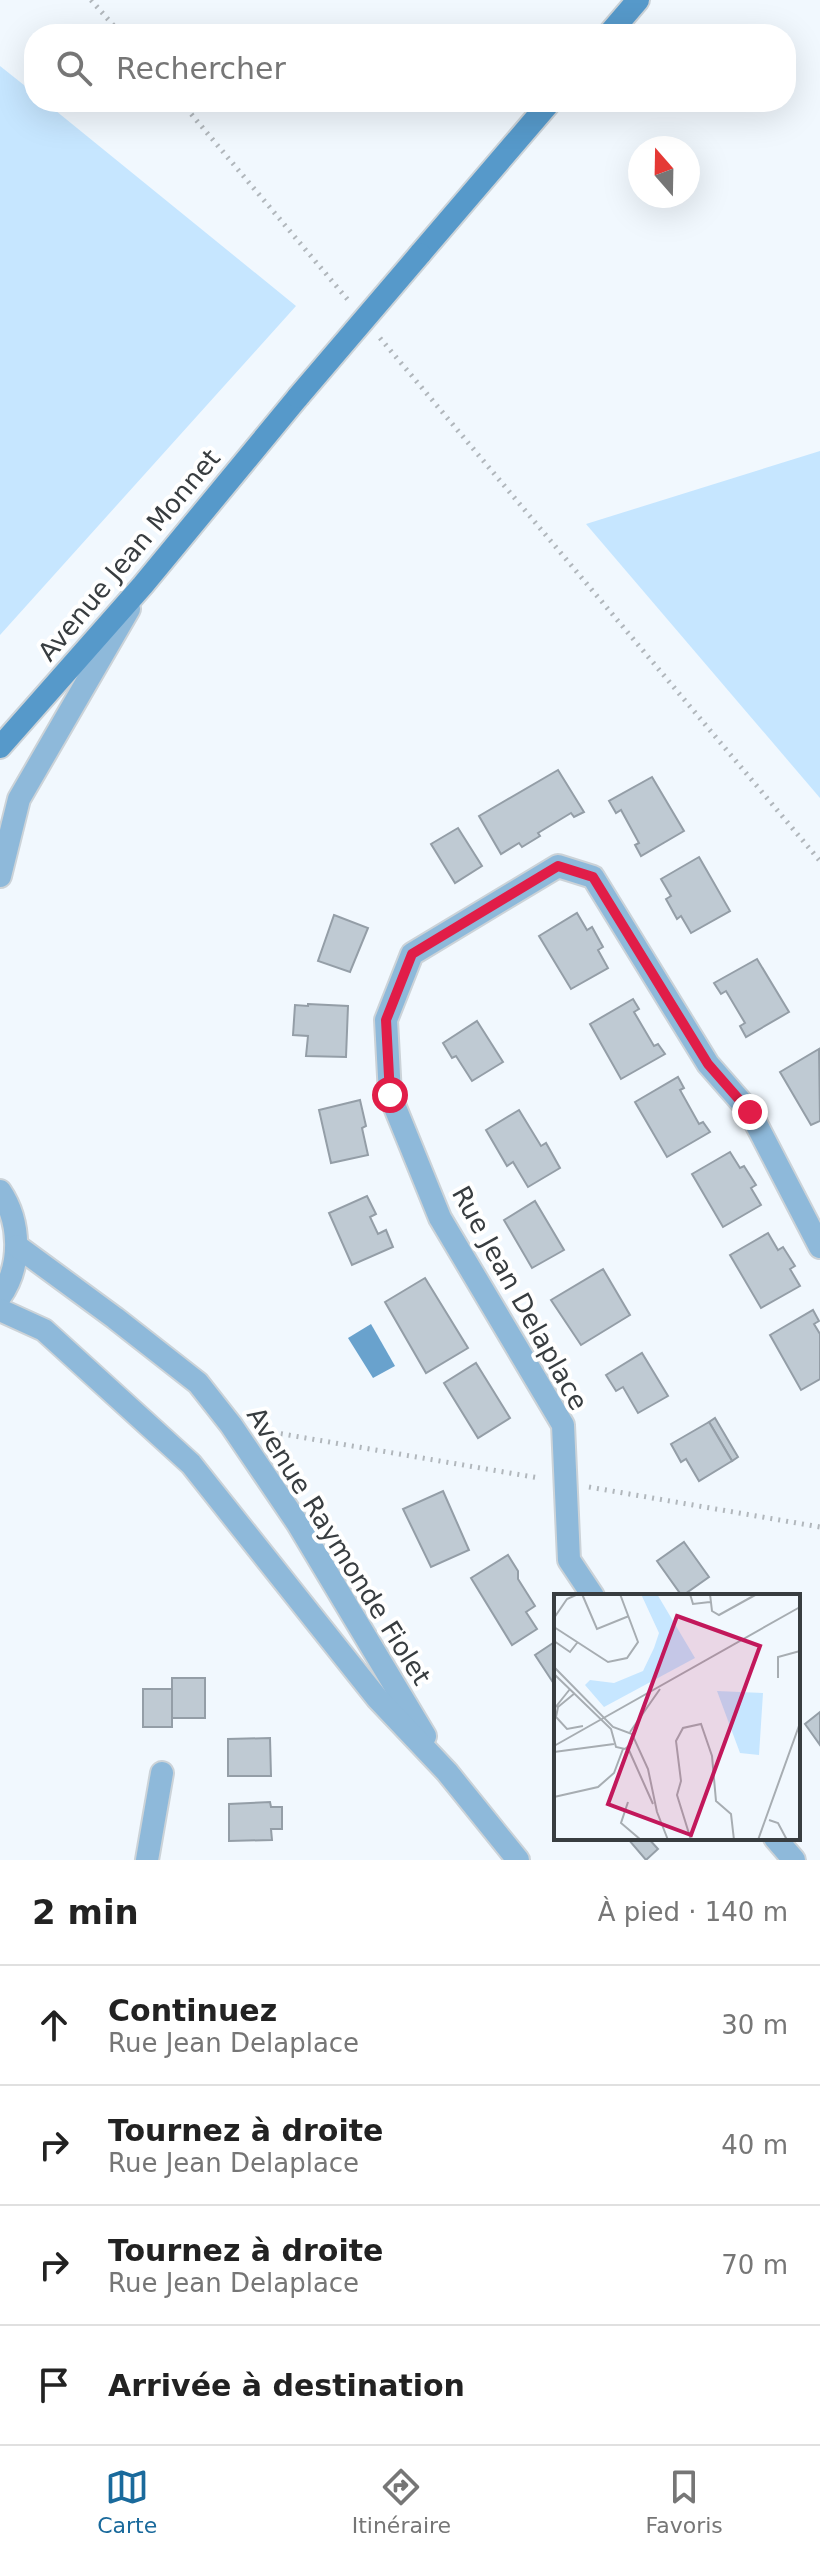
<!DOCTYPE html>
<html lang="fr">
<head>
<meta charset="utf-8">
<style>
  :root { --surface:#fff; --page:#f2f2f2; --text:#222; --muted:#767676; --line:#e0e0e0; --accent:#1a6a9c }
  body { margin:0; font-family:"DejaVu Sans",sans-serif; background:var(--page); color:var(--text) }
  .compass { position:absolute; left:628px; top:136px; width:72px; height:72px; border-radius:50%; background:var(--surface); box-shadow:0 8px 32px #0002; rotate:340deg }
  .stop { position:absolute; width:24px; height:24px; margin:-18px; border:6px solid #e11d48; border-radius:50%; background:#fff }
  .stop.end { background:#e11d48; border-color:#fff; box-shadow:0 2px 8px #0008 }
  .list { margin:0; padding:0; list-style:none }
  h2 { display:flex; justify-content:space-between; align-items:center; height:104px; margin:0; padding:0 32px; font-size:34px }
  h2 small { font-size:26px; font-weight:400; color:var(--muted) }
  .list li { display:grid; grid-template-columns:52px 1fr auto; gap:24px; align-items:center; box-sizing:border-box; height:120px; padding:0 32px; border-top:2px solid var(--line) }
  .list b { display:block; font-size:30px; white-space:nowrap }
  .list p { margin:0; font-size:26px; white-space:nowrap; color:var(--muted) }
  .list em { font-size:26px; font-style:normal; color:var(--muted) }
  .icon { flex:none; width:44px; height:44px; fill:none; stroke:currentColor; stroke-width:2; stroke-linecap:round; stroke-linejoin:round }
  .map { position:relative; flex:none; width:820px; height:1860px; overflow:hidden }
  .search { position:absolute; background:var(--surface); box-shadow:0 8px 32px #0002; left:24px; right:24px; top:24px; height:88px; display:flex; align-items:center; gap:20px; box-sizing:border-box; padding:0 28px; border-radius:32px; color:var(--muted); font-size:30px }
  .sheet { height:584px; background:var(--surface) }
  nav { display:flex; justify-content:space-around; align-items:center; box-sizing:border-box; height:112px; border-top:2px solid var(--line); background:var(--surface); font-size:22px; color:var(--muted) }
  nav a { display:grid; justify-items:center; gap:4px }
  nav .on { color:var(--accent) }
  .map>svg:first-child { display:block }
  .green { fill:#c6e6ff }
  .water { fill:#69a2cd }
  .building { fill:#bfcad3; stroke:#949ea7; stroke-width:2 }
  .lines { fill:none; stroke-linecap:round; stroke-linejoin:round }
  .minor-casing { stroke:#ccd3d8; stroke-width:26 }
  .secondary-casing { stroke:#ccd3d8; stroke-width:26 }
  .path { stroke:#b1b7bc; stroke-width:5; stroke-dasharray:2 6; stroke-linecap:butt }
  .minor { stroke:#8eb9da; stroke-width:22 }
  .secondary { stroke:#5699ca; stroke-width:22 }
  .secondary-bridge-casing { stroke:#ccd3d8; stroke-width:26; stroke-linecap:butt }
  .secondary-bridge { stroke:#5699ca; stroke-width:22 }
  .route { stroke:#e11d48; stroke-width:10 }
  .labels { text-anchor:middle; stroke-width:8; stroke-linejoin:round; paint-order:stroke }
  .street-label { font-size:26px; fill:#383d40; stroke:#fff }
  .inset-road { fill:none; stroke:#a7adb2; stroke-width:2 }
  .view { fill:#c2185b; fill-opacity:0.15; stroke:#c2185b; stroke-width:4 }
  .inset-edge { fill:none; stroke:#383d40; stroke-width:4 }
</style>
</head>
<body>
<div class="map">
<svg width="820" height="1860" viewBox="0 0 820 1860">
  <rect width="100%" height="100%" fill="#f1f8fe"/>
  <g class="green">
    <polygon points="0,66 34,93 34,102 45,102 296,306 0,635"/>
    <polygon points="820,451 820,798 586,524"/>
  </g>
  <polygon class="water" points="371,1324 395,1366 373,1378 348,1338"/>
  <g class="building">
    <polygon points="558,770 584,812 574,817 571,813 538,833 540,836 522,847 519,843 501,854 479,816"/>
    <polygon points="652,777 684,831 641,856 635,845 639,843 621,810 616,813 609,801"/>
    <polygon points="458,828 482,866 455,883 431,844"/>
    <polygon points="699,857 730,911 691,933 681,916 677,919 666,899 671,896 661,879"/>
    <polygon points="577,913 587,930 592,927 603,947 598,950 608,968 571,989 539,936"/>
    <polygon points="334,915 368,928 350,972 318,961"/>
    <polygon points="757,959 789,1012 746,1037 740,1026 745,1023 726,991 721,994 714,983"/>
    <polygon points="633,999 639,1009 634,1012 654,1046 658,1044 665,1054 621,1079 590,1024"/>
    <polygon points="308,1004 348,1006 346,1057 306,1056 308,1036 293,1035 295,1005 308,1006"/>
    <polygon points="477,1021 503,1062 472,1081 456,1056 452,1058 443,1043"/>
    <polygon points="819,1049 820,1121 811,1125 780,1072"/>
    <polygon points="678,1077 684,1088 680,1090 699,1124 703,1122 710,1132 667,1157 635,1102"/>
    <polygon points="360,1100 366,1126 362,1128 368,1155 331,1163 319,1110"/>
    <polygon points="519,1110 541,1146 546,1143 560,1168 528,1187 513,1162 507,1166 486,1130"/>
    <polygon points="730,1152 740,1168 744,1166 756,1185 751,1188 761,1205 723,1227 692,1174"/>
    <polygon points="367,1196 376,1214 370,1217 378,1234 386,1230 393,1247 352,1265 329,1213"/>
    <polygon points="535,1201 564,1250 532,1268 504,1220"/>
    <polygon points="768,1233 778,1250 783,1247 795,1266 790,1269 800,1286 761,1308 730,1255"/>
    <polygon points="603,1269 630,1315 581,1345 551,1300"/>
    <polygon points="425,1278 468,1348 426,1373 385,1302"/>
    <polygon points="813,1310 819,1321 814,1324 820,1334 820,1379 801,1390 770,1335"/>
    <polygon points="642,1353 668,1396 638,1413 623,1387 616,1391 606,1375"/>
    <polygon points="476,1363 510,1418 478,1438 444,1383"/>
    <polygon points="715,1418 738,1457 732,1461 709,1422"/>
    <polygon points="709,1422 732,1461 699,1481 686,1459 681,1462 671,1444"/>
    <polygon points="443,1491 469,1550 431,1567 403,1509"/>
    <polygon points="684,1542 709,1577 682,1596 657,1561"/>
    <polygon points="508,1555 518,1571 518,1579 535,1606 526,1612 537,1629 512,1645 471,1578"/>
    <polygon points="556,1641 556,1687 535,1655"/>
    <rect x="172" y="1678" width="33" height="40"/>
    <rect x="143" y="1689" width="29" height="38"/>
    <polygon points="820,1712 820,1745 805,1724"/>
    <polygon points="270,1738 271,1776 228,1776 228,1739"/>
    <polygon points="270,1802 271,1807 282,1807 282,1829 271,1829 272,1840 229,1841 229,1804"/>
    <polygon points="648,1838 658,1849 646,1860 628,1839"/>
  </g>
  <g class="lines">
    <defs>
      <g id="minor">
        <polyline points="0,876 19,799 129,609"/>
        <path d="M0,1191c21,31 22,75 0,106"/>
        <polyline points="17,1246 115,1318 198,1383 231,1425 298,1524 425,1736"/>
        <polyline points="0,1310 44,1330 191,1464 377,1698 447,1772 518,1860"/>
        <polyline points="593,1596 569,1560 563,1425 440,1218 390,1095 386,1020 412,954 558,866 593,877 708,1064 750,1112 820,1247"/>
        <polyline points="775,1838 794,1860"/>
        <polyline points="147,1860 162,1773"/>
      </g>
      <g id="secondary">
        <polyline points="609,34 638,0"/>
        <polyline points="420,254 550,102"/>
        <polyline points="0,747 143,585 298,397"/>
      </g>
    </defs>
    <use href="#minor" class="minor-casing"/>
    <use href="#secondary" class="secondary-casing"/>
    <g class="path">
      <polyline points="91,0 121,34"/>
      <polyline points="181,102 348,300"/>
      <polyline points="380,338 820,861"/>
      <polyline points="265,1431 539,1478"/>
      <polyline points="589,1487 820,1527"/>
    </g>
    <use href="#minor" class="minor"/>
    <use href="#secondary" class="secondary"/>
    <defs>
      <polyline id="secondary-bridge" points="298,397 420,254"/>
    </defs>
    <use href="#secondary-bridge" class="secondary-bridge-casing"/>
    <use href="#secondary-bridge" class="secondary-bridge"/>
  </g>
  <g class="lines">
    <polyline class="route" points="390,1095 386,1020 412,954 558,866 593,877 708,1064 750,1112"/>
  </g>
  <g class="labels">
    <g class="street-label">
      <text transform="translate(129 555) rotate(-50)" y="9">Avenue Jean Monnet</text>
      <text transform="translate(520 1298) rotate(61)" y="9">Rue Jean Delaplace</text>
      <text transform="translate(339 1546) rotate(58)" y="9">Avenue Raymonde Fiolet</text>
    </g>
  </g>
  <g transform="translate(554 1594)">
    <rect width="246" height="246" fill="#f1f8fe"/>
    <path d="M87,0h16l38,64 -91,49 -19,-22 5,-5 24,3 29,-12 11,-23 5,-15zM163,97l46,2 -4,62 -19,-2z" fill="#c6e6ff"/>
    <path class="inset-road" d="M28,0l15,35 32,-13M136,0l3,10 17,-2M156,0l2,17 7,4 38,-21M0,24l13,-19 11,-5M0,33l54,35 19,-4 11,-16 -18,-48M0,47l16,11 7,-9M0,73l59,60 19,7 16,35 9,43M0,80l57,55 5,18 9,2 7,-6M224,84v-21l22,-6M21,99l-17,14 -2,10 11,12 16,-3M0,115l16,-20M76,138l30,-43M0,152l246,-139M74,154l25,56M0,158l60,-8M0,203l44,-10 16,-14 9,-24M74,208l-7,21 20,17M103,218l11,28M215,226l9,3 9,17M137,246l-14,-45 4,-14 -5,-40 7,-13 18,-4 11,32 4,45 15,13 3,26M204,246l42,-117"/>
    <path class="view" d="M123,22l83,30 -69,189 -83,-31z"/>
    <rect width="246" height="246" class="inset-edge"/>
  </g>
</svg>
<svg class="compass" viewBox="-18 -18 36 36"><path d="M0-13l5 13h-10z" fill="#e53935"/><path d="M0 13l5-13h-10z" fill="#767676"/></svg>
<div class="stop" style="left:390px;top:1095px"></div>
<div class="stop end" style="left:750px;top:1112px"></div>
<div class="search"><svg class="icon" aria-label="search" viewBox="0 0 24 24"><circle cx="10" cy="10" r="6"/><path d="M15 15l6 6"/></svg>Rechercher</div>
</div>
<section class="sheet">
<h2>2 min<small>À pied · 140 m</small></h2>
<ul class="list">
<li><svg class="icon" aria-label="ahead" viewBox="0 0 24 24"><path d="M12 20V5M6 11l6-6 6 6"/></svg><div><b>Continuez</b><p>Rue Jean Delaplace</p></div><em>30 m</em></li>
<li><svg class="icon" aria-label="right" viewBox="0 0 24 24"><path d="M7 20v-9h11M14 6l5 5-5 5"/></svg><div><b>Tournez à droite</b><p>Rue Jean Delaplace</p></div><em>40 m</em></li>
<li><svg class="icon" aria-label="right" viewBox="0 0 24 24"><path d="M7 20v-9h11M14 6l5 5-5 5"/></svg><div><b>Tournez à droite</b><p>Rue Jean Delaplace</p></div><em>70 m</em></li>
<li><svg class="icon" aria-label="arrive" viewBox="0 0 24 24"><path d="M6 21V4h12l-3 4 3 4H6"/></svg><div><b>Arrivée à destination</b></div></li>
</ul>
</section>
<nav>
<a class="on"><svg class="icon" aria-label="map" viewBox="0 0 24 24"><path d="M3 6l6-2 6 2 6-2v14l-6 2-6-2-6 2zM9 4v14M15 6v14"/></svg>Carte</a>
<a><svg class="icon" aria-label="directions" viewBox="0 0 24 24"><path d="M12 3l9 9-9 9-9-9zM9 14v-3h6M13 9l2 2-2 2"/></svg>Itinéraire</a>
<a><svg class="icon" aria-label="saved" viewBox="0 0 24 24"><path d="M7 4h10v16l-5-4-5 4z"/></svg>Favoris</a>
</nav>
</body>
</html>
